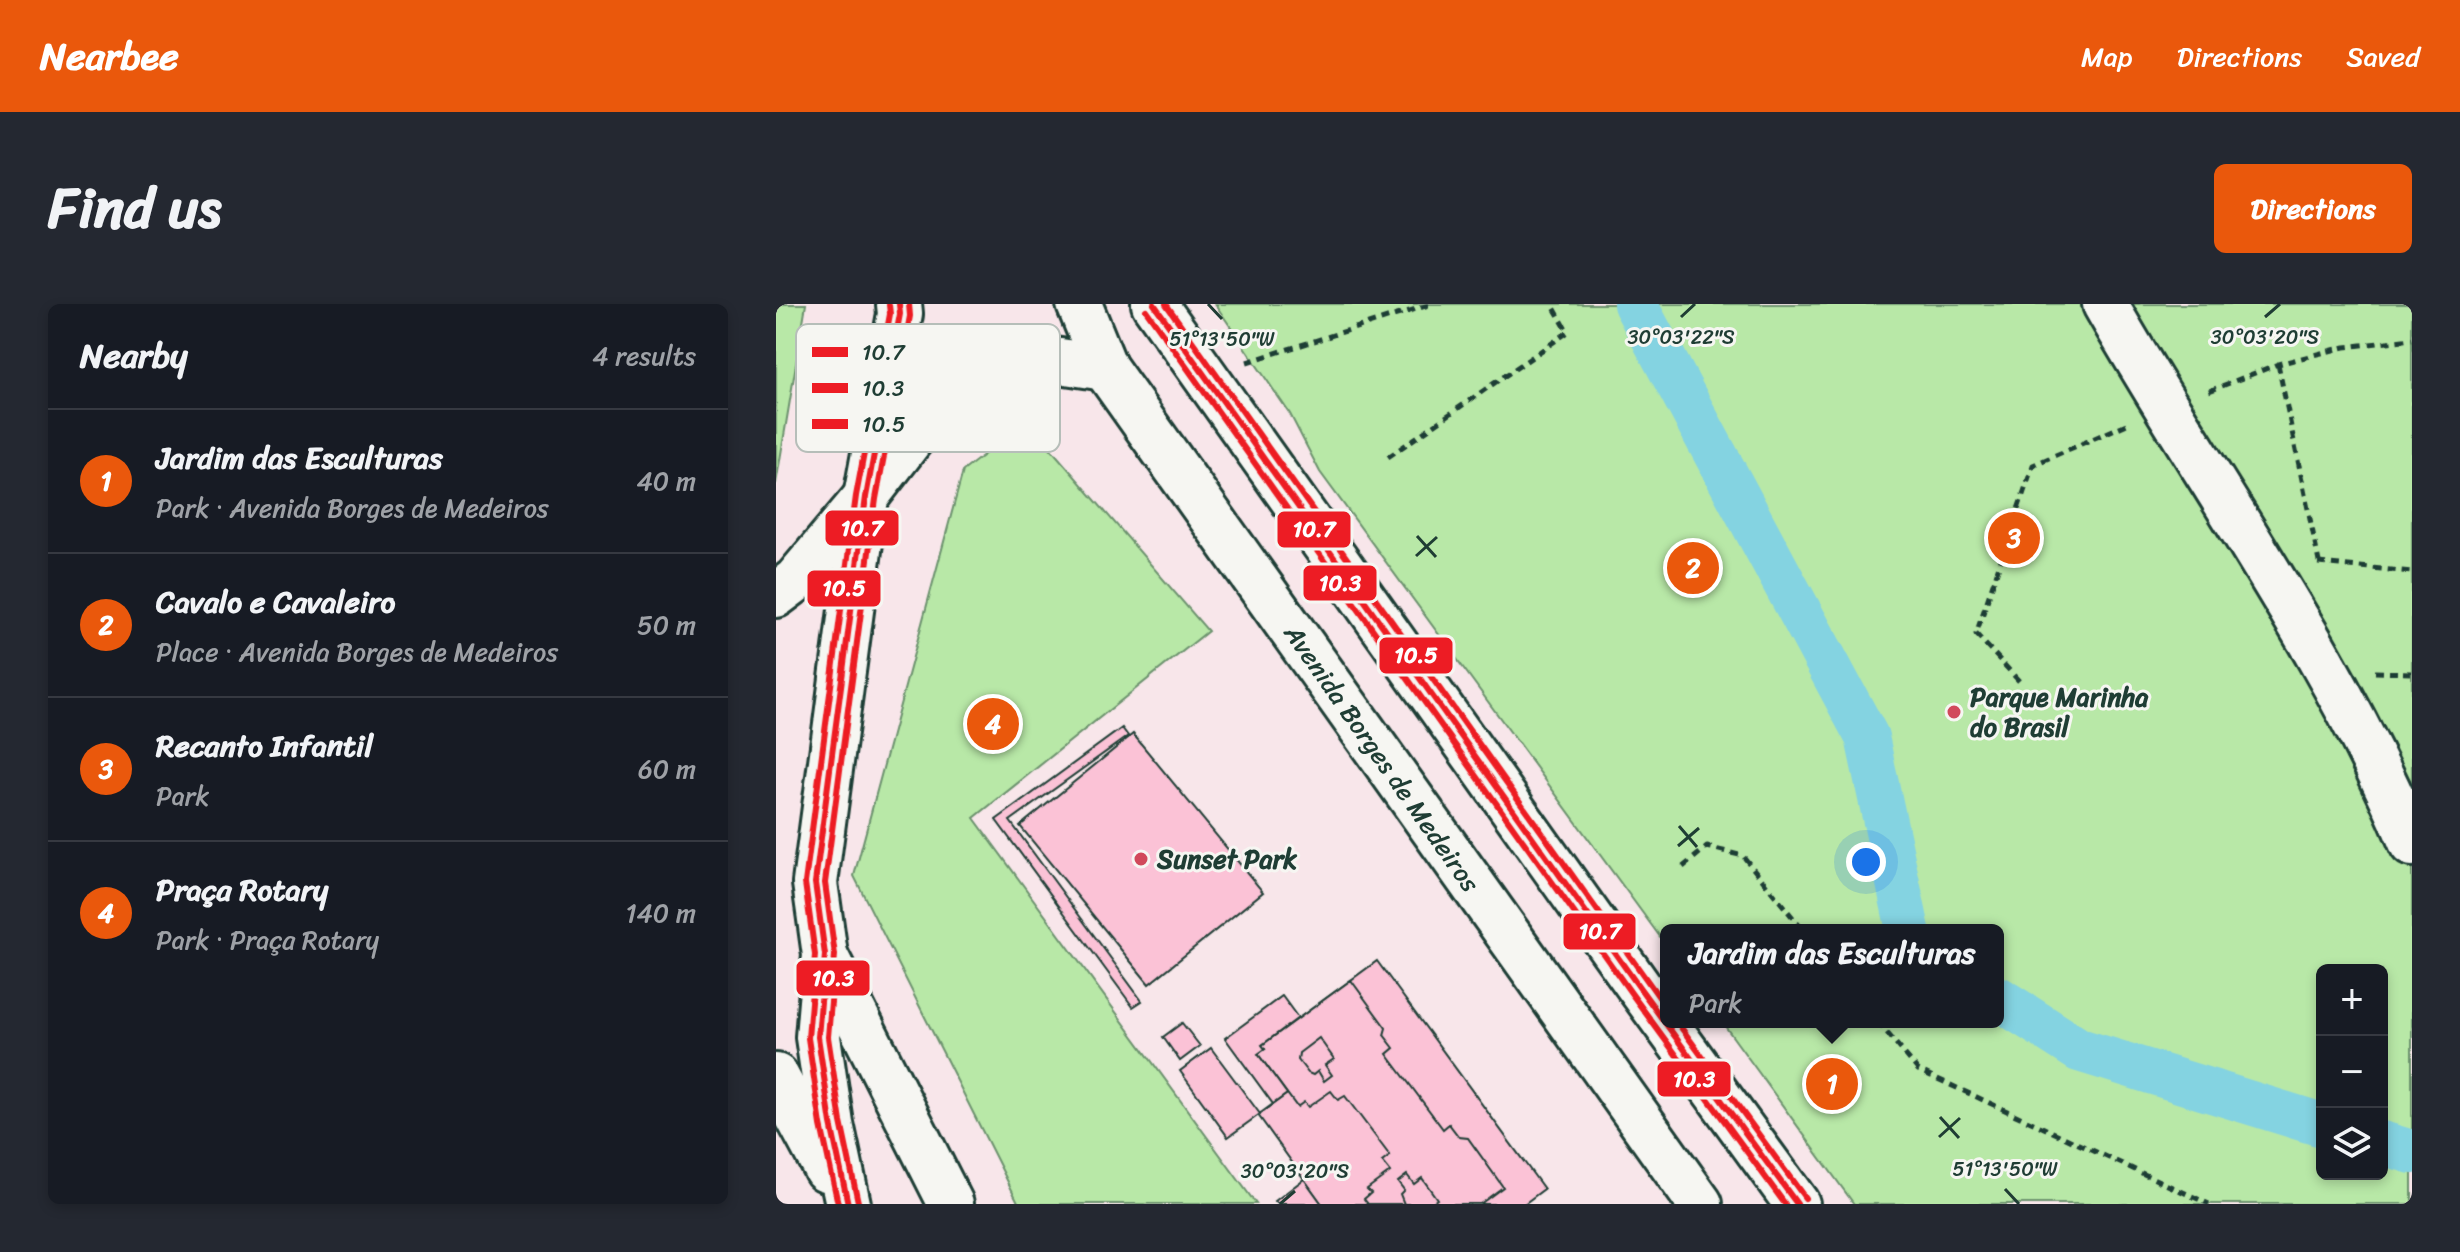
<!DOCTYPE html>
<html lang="en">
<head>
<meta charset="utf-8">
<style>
  :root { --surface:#171b24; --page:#242831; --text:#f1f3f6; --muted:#9ea1a6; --line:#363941; --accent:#ea580c }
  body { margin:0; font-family:Sriracha,sans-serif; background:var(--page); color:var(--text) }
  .controls { position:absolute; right:24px; bottom:24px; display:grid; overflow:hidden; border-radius:12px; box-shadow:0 4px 12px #0003 }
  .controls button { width:72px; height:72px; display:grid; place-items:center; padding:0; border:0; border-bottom:2px solid var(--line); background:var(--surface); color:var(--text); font:40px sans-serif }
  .you { position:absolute; left:1090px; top:558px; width:28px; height:28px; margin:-20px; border:6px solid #fff; border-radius:50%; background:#1a73e8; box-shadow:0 0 0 12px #1a73e833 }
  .badge { display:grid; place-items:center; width:52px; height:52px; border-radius:50%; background:var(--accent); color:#fff; font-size:26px; font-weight:700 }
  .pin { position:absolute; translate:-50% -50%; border:4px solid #fff; box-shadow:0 2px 8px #0006 }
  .popup { position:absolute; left:884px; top:620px; width:344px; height:104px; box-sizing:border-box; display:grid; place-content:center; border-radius:12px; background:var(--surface); filter:drop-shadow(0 2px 6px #0005); font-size:26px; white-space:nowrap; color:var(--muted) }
  .popup b { font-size:30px; color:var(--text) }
  .popup::after { content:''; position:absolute; left:50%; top:100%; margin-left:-16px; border:16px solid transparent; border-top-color:var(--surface) }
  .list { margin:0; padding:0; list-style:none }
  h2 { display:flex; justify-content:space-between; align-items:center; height:104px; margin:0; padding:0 32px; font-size:34px }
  h2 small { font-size:26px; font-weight:400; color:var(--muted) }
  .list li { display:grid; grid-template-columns:52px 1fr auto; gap:24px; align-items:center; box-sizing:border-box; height:144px; padding:0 32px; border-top:2px solid var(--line) }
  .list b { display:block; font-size:30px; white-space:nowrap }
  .list p { margin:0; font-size:26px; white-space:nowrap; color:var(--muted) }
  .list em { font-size:26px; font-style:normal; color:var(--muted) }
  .icon { flex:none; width:44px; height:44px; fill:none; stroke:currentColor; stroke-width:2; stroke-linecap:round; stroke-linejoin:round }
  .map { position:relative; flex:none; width:1636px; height:900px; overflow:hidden; border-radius:12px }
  header { display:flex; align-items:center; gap:48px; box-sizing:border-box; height:112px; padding:0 40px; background:var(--accent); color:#fff }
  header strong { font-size:38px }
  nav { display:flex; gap:44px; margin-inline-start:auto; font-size:28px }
  .intro { display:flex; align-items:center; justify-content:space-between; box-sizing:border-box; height:192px; padding:0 48px }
  h1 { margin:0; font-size:56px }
  .button { padding:20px 36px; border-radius:12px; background:var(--accent); color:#fff; font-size:28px; font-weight:700 }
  main { display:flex; gap:48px; padding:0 48px }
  aside { flex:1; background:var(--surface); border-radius:12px; box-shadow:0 4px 12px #0003 }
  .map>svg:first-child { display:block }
  .green { fill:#b8e8a7; stroke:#6c926e; stroke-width:2; fill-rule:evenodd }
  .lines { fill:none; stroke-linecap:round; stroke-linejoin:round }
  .canal { stroke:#84d3e1; stroke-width:44 }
  .building { fill:#fbc2d6; stroke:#1f3d34; stroke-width:2 }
  .minor-casing { stroke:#1f3d34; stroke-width:50 }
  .major-casing { stroke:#1f3d34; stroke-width:50 }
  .path { stroke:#1f3d34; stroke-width:5; stroke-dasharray:8 6; stroke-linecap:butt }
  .minor { stroke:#f6f6f2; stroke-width:44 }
  .major { stroke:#f6f6f2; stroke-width:44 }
  .bus-1-casing { stroke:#f6f6f2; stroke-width:12 }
  .bus-2-casing { stroke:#f6f6f2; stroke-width:12 }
  .bus-3-casing { stroke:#f6f6f2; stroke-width:12 }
  .bus-1 { stroke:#ed1c24; stroke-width:6 }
  .bus-2 { stroke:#ed1c24; stroke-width:6 }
  .bus-3 { stroke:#ed1c24; stroke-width:6 }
  .ticks { fill:none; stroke:#1f3d34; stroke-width:3 }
  .poi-dot { fill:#d1495b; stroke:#f6f6f2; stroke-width:3 }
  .labels { text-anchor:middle; stroke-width:6; stroke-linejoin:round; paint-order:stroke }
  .poi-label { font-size:26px; font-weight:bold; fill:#1f3d34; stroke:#f6f6f2; text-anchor:start }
  .street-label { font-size:26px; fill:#1f3d34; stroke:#f6f6f2 }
  .key { fill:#f6f6f2; stroke:#b6beb9; stroke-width:2 }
  .key-label { font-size:22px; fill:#1f3d34 }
  .ticks-label { font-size:20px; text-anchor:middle; fill:#1f3d34; stroke:#f6f6f2; stroke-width:6; stroke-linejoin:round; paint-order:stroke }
  .line-badge { stroke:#f6f6f2; stroke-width:3 }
  .badge-label { font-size:22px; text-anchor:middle; font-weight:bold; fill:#fff }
</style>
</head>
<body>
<header>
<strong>Nearbee</strong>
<nav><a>Map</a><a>Directions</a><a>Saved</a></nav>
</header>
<div class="intro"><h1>Find us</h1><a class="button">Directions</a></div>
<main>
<aside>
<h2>Nearby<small>4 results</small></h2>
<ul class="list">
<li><span class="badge">1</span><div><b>Jardim das Esculturas</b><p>Park · Avenida Borges de Medeiros</p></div><em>40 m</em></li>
<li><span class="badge">2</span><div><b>Cavalo e Cavaleiro</b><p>Place · Avenida Borges de Medeiros</p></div><em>50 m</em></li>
<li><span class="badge">3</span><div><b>Recanto Infantil</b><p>Park</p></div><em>60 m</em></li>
<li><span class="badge">4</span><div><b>Praça Rotary</b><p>Park · Praça Rotary</p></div><em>140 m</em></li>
</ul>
</aside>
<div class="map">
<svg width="1636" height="900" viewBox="0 0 1636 900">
  <rect width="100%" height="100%" fill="#f8e6ea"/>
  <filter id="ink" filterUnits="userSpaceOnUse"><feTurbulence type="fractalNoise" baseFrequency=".0125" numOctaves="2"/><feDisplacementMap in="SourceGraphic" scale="16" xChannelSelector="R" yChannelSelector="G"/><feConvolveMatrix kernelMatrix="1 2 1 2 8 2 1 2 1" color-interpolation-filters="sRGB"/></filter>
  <g filter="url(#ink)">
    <g class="green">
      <polygon points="0,0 30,0 0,180"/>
      <path d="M439,0h1197v900h-558l-132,-182h276v-92h-332v15l-346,-473 -30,-58zM1546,666h60v204h-60z"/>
      <polygon points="251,117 432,327 198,514 480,900 243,900 78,572 187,167"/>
    </g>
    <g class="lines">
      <g class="canal">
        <polyline points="859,0 1091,433 1132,626"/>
        <polyline points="1222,694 1303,746 1546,821"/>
        <polyline points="1606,839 1636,848"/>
      </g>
    </g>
    <g class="building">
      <polygon points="346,424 352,432 234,517 366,697 357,703 220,516"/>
      <polygon points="357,430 487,588 373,680 244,522"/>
      <polygon points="601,657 768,885 748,900 546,900 482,811 511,790 482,750 489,745 486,741"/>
      <polygon points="575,676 610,724 608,731 618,744 611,750 667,825 673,820 683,833 692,834 727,883 704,900 592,900 588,895 595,889 591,885 614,868 606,858 614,852 569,792 562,796 555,787 532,803 528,798 521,803 482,750 489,745 486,741"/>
      <polygon points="506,692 522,714 486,741 489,745 482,750 511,790 497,800 449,734"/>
      <polygon points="406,719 424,742 404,757 387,733"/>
      <polygon points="543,734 558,755 549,761 556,771 548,777 542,767 537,771 532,769 522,756 523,749"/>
      <polygon points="435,744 484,810 452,833 404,767"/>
      <polygon points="631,871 638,880 646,874 661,895 654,900 628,900 624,890 628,886 622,878"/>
      <polygon points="528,875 546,900 502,900 499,897"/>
    </g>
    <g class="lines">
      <defs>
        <path id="minor" d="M1329,0c102,179 228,349 307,540"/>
        <g id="major">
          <polyline points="303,0 329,64 924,900"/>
          <polyline points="378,0 863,683 1021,900"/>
          <polyline points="0,291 20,276 90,193 174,84 245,51 329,64"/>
          <polyline points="49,651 175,900"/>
          <polyline points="0,772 50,865"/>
          <polyline points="72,900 55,820 42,733 49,651 39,579 90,193 124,10 123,0"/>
        </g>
      </defs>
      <use href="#minor" class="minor-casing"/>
      <use href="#major" class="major-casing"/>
      <g class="path">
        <polyline points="471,58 656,0"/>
        <polyline points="1502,60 1543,258"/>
        <polyline points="1433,87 1502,60 1569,43 1636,35"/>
        <polyline points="612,153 792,28 776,0"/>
        <polyline points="1542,259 1636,268"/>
        <polyline points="1599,368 1636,369"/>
        <polyline points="1243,377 1200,330 1257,161 1353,119"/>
        <polyline points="907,563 931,543 967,552 1027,626"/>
        <polyline points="1102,718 1142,766 1433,900"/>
      </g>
      <use href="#minor" class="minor"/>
      <use href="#major" class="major"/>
      <defs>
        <g id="bus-1">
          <polyline points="378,0 863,683 1021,900"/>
          <polyline points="72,900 55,820 42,733 49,651 39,579 90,193 124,10 123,0"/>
        </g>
        <g id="bus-2">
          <polyline points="370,6 855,689 1009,900"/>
          <polyline points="82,898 65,818 52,733 59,651 49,579 100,195 134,12 133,0"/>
        </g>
        <g id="bus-3">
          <polyline points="390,0 890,703"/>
          <polyline points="901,718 1029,894"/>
          <polyline points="62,900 45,821 32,734 39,651 29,579 80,192 114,10 113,1"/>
        </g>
      </defs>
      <use href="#bus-1" class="bus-1-casing"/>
      <use href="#bus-2" class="bus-2-casing"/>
      <use href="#bus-3" class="bus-3-casing"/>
      <use href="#bus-1" class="bus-1"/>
      <use href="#bus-2" class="bus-2"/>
      <use href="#bus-3" class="bus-3"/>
    </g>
  </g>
  <path class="ticks" d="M432,0l14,15M905,13l14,-13M1489,13l15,-13M641,232l19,21M640,252l21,-19M903,522l18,21M902,542l21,-18M1164,813l19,21M1163,833l21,-19M1229,885l14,15M504,900l15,-13"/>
  <g class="poi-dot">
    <circle cx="1178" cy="408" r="8"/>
    <circle cx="365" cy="555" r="8"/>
  </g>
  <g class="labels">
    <g class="poi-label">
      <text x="1194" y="402">Parque Marinha<tspan x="1194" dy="30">do Brasil</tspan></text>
      <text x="381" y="564">Sunset Park</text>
    </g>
    <g class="street-label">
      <text transform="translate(606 454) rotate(55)" y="9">Avenida Borges de Medeiros</text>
    </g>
  </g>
  <rect x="20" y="20" width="264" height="128" rx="12" class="key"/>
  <rect x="36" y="43" width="36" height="10" fill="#ed1c24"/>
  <rect x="36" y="79" width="36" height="10" fill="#ed1c24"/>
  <rect x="36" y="115" width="36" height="10" fill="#ed1c24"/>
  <g class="key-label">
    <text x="86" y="56">10.7</text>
    <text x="86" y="92">10.3</text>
    <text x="86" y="128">10.5</text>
  </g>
  <g class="ticks-label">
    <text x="905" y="40">30°03'22"S</text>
    <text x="1489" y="40">30°03'20"S</text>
    <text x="446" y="42">51°13'50"W</text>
    <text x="1229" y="872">51°13'50"W</text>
    <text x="519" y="874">30°03'20"S</text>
  </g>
  <g class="line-badge">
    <rect x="48" y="205" width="76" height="38" rx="8" fill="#ed1c24"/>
    <rect x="500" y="206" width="76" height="39" rx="8" fill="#ed1c24"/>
    <rect x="526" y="260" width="76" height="38" rx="8" fill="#ed1c24"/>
    <rect x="30" y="265" width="76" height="39" rx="8" fill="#ed1c24"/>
    <rect x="602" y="332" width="76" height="39" rx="8" fill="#ed1c24"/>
    <rect x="786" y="608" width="75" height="39" rx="8" fill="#ed1c24"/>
    <rect x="19" y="655" width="76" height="38" rx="8" fill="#ed1c24"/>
    <rect x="880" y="756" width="76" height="38" rx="8" fill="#ed1c24"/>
  </g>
  <g class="badge-label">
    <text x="86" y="232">10.7</text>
    <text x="538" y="233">10.7</text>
    <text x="564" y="287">10.3</text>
    <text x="68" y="292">10.5</text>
    <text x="640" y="359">10.5</text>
    <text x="824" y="635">10.7</text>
    <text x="57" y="682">10.3</text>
    <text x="918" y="783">10.3</text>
  </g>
</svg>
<div class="controls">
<button>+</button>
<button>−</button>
<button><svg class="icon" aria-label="layers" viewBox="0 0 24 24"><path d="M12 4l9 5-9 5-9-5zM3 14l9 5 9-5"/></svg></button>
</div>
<div class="you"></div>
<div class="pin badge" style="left:1056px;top:780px">1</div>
<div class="popup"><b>Jardim das Esculturas</b>Park</div>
<div class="pin badge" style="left:917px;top:264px">2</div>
<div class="pin badge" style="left:1238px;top:234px">3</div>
<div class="pin badge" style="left:217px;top:420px">4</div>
</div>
</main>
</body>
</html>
